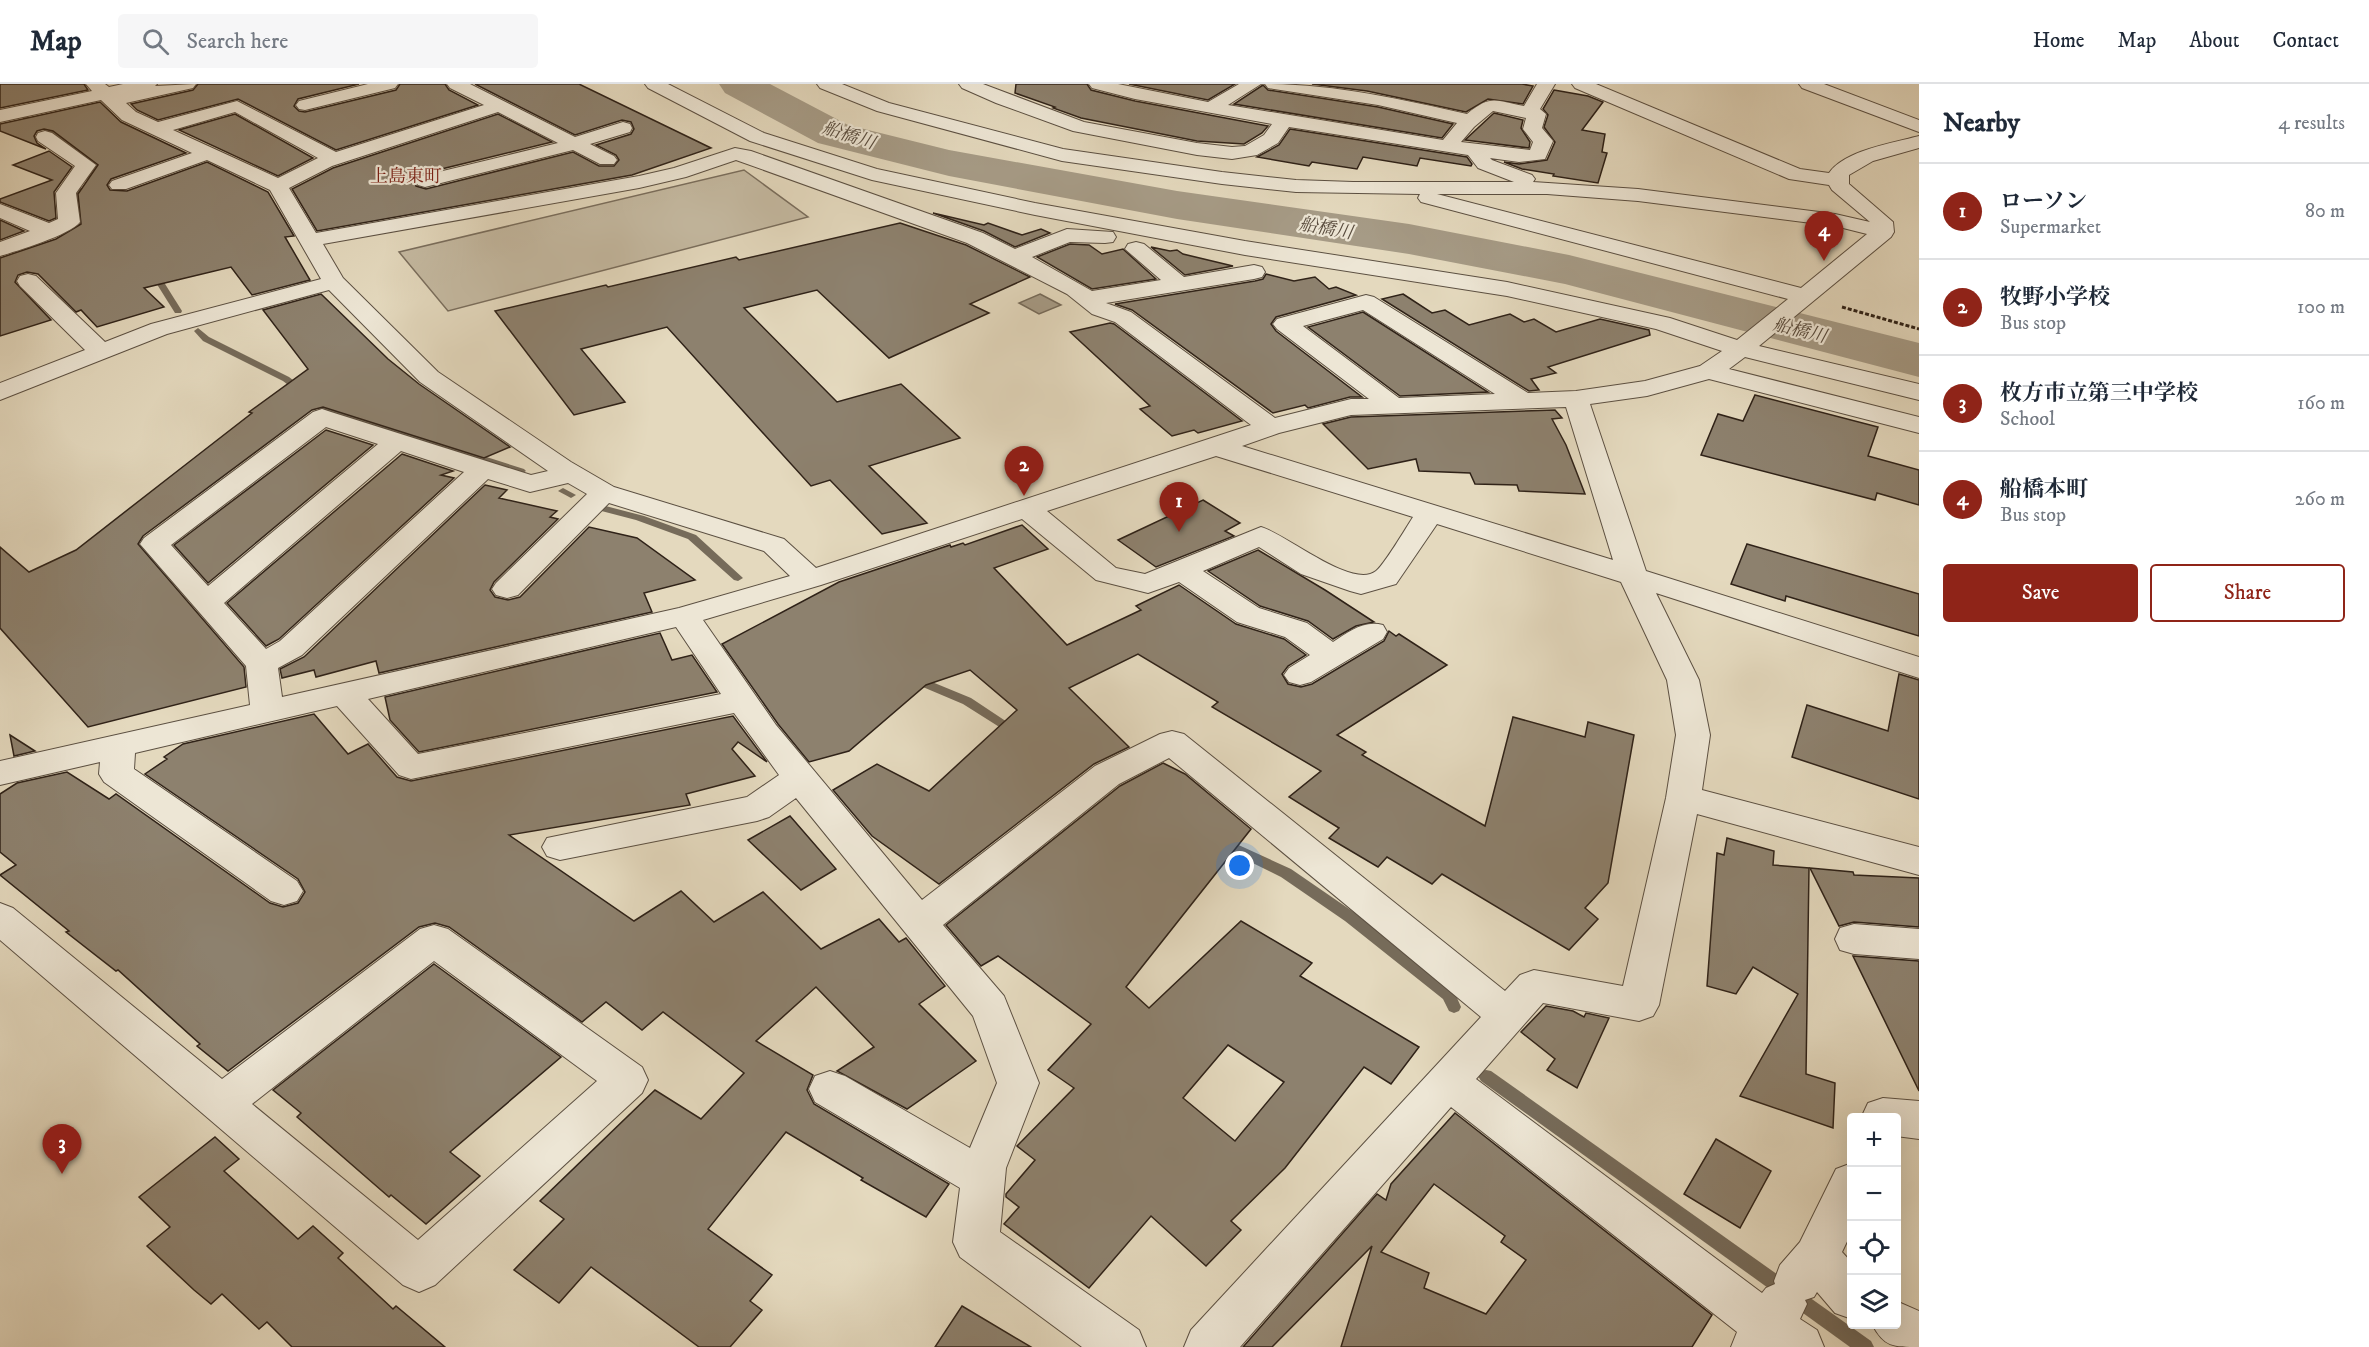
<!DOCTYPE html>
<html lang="en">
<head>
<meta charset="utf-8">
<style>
  :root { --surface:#fff; --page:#f6f6f7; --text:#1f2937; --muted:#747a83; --line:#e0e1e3; --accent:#8f2418 }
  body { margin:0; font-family:"IM FELL DW Pica","Noto Serif JP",serif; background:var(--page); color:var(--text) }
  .controls { position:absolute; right:18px; bottom:18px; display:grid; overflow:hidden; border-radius:6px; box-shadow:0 6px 24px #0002 }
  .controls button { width:54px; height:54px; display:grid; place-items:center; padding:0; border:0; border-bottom:2px solid var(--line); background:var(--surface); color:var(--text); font:30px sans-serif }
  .you { position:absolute; left:1240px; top:782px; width:21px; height:21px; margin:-15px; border:4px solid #fff; border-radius:50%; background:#1a73e8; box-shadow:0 0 0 9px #1a73e833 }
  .badge { display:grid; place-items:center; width:39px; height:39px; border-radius:50%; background:var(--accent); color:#fff; font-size:20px; font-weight:700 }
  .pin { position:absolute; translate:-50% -50px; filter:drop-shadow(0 2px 3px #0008) }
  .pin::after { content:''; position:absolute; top:32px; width:21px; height:18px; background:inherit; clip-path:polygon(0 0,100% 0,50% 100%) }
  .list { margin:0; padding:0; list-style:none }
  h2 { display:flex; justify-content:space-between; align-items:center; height:78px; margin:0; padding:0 24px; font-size:26px }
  h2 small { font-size:20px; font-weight:400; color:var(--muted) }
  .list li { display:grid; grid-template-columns:39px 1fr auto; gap:18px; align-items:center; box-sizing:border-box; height:96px; padding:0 24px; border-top:2px solid var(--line) }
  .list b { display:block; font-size:22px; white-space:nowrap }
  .list p { margin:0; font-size:20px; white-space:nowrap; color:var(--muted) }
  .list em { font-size:20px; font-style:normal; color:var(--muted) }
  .actions { display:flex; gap:12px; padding:18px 24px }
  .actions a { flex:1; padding:14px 0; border:2px solid var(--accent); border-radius:6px; text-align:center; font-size:21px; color:var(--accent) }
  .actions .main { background:var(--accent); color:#fff }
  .icon { flex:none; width:33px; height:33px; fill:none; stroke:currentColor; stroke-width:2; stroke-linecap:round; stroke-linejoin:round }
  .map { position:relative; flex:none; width:1919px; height:1263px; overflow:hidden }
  header { display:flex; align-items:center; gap:36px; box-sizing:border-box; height:84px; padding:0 30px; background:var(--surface); border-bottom:2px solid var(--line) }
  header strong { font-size:28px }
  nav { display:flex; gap:33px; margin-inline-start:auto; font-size:21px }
  .search { width:420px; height:54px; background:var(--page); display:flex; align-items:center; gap:15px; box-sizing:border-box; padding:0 21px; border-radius:6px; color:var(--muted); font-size:22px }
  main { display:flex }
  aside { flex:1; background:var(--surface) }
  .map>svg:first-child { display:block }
  .green { fill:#c5baa2; stroke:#7a6e5d; stroke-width:1.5 }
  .water { fill:#a69b86; stroke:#766b5a; stroke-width:1.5 }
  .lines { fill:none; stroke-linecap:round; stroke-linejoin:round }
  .stream { fill:#766b5a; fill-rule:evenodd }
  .river { fill:#a69b86; fill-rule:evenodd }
  .building { fill:#8d816e; stroke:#2f2218; stroke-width:1.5; fill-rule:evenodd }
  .minor-casing { stroke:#5c5042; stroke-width:2 }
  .path { stroke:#2f2218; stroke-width:3; stroke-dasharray:4 2; stroke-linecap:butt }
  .minor { fill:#ede6d5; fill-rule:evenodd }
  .labels { text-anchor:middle; stroke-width:4.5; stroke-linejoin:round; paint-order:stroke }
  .far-water-label { font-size:18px; font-style:italic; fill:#594c3e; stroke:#ede6d5 }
  .far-neighbourhood-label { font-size:18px; fill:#7a1f14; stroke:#ede6d5 }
</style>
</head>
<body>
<header>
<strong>Map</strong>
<div class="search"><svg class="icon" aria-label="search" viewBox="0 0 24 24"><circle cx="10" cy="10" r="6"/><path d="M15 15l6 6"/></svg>Search here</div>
<nav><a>Home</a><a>Map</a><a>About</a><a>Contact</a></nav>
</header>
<main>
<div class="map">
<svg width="1919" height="1263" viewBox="0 0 1919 1263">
  <rect width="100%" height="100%" fill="#e4d9be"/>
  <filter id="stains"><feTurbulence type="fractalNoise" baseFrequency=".00333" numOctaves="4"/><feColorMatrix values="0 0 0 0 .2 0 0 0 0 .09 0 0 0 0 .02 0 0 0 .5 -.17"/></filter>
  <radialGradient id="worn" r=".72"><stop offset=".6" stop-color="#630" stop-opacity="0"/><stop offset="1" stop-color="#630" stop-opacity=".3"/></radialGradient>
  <polygon class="green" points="744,86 808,133 448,227 399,168"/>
  <polygon class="water" points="1040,210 1061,221 1039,230 1019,219"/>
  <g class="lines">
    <g class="stream">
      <polygon points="25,32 37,36 104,80 81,101 82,120 92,130 92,134 86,134 74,120 73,100 95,80 33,38 23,35 23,33"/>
      <polygon points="149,184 155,184 182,227 181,229 175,229 148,186"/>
      <polygon points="198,244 209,253 289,293 327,322 524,385 526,387 521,390 518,389 321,326 283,297 203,257 194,247"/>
      <polygon points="563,404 576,411 571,414 558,407"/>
      <polygon points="594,419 644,432 696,451 743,494 738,497 734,496 688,455 636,436 590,424 589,422"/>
      <polygon points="915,591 971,614 1022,648 1016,652 1012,651 963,620 911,598 909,595 911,592"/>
      <polygon points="1221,753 1291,785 1355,829 1454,907 1461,923 1459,927 1454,929 1449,927 1443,915 1345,837 1281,793 1216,761 1214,758 1216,755"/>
      <polygon points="1486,986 1491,987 1871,1257 1874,1263 1850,1263 1481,997 1478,992 1481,987"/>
    </g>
    <polygon class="river" points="719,0 770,0 848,41 949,66 1177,107 1409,140 1569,171 1919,259 1919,293 1565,200 1409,170 1177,135 949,92 818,59 725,9"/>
  </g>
  <g class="building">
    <polygon points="0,0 84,0 88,6 0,24"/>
    <polygon points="198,0 359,0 298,15 294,22 299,27 305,28 396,6 400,0 445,0 449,6 478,21 336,66 238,15 158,36 137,26 131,20 193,6"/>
    <polygon points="475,0 579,0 711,64 632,91 317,147 292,105 333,84 498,30 552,58 417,91 413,97 416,102 426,105 573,68 599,82 614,82 619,76 616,71 596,61 631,50 634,45 631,38 622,36 575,51"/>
    <polygon points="1016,0 1087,0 1091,6 1135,17 1268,42 1262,49 1244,60 1197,57 1081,34 1053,24 1055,23 1015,9"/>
    <polygon points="1129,0 1235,0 1208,16"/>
    <polygon points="1312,0 1522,0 1533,2 1523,20 1488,15 1466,28 1367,7"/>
    <polygon points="1263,1 1268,6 1378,23 1453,40 1442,54 1234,20"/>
    <polygon points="1554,6 1588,12 1603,18 1582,46 1605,50 1602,68 1607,69 1598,99 1553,92 1554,90 1522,85 1504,78 1519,80 1547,76 1555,58 1544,43 1548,31 1543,25"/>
    <polygon points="100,18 121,38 186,69 111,95 107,101 110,106 127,107 207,78 268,108 294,152 285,153 310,196 252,211 231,183 144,204 164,223 97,243 81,226 76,228 38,190 27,188 18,191 15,198 51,236 0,252 0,174 56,155 81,140 78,110 98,81 53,47 44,45 37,47 34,52 37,59 46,65 0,47 0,40"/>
    <polygon points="1494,29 1523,36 1521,44 1530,58 1529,64 1465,56"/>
    <polygon points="235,30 313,74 278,92 179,46"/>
    <polygon points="1290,45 1467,73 1472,80 1471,82 1420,74 1417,82 1363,73 1357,85 1312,78 1309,82 1257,73 1279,61"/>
    <polygon points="49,67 72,83 54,108 56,134 49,137 0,118 0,115 52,96 13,81"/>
    <polygon points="933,129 984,141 988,139 1022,151 1041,145 1050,149 1015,163 984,147"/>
    <polygon points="0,136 24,147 0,156"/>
    <polygon points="900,139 966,161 1030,193 970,220 989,229 889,274 817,206 744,224 837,318 901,300 960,354 869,382 927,439 882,450 830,396 811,402 667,243 581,265 625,318 574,331 495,227 606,201 608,203 736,173 739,176"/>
    <polygon points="1070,160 1089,161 1102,170 1123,165 1156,195 1092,205 1037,173"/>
    <polygon points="1151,163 1170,167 1177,166 1183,170 1233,182 1185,191"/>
    <polygon points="1266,190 1294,197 1315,193 1329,205 1336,203 1356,211 1276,233 1271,240 1276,247 1362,313 1350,313 1308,324 1305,321 1273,329 1132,226 1115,220 1255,197 1263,195"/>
    <polygon points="321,210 388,275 419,300 510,363 484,374 323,323 312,326 143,452 138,460 244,583 246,603 88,643 0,544 0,463 29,488 76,466 189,378 252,329 249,328 308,285 263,226"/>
    <polygon points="1403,210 1432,229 1445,226 1469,241 1510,230 1524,238 1534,235 1556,248 1600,235 1649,246 1650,251 1548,283 1556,289 1531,295 1539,306 1529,307 1382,215"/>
    <polygon points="1363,228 1488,308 1400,312 1308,243"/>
    <polygon points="1110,239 1114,240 1242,337 1198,349 1194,346 1172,352 1140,325 1150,322 1070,248"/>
    <polygon points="1755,311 1878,343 1868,372 1919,386 1919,421 1877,409 1875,416 1701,371 1718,330 1743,337"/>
    <polygon points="1555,326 1562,334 1552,335 1566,361 1585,410 1519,407 1517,401 1475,400 1470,389 1419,387 1416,375 1368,385 1323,340 1351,333"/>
    <polygon points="326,346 373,361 208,499 174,461"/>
    <polygon points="402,370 453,387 441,391 454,394 279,555 266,562 227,519"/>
    <polygon points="485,401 507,406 499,414 557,427 550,433 558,435 494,498 490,506 495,513 508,516 520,513 589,443 637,454 695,496 644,509 652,528 379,589 376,577 316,593 314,586 282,594 280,585 304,573"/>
    <polygon points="1203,416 1240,439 1225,447 1234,452 1156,483 1118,456"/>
    <polygon points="1022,441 1048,465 994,484 1067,561 1141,526 1136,522 1179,501 1236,540 1284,555 1306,571 1288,582 1282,590 1288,600 1301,603 1312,600 1384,557 1389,547 1396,552 1399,550 1447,581 1337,651 1366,668 1362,671 1485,742 1513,633 1585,653 1588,638 1634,651 1608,799 1585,824 1598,835 1569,866 1442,790 1432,800 1387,773 1378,783 1329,754 1339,744 1289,713 1321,687 1212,623 1218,618 1138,570 1069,604 1129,663 1094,680 939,800 872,752 833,706 877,680 929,707 1017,626 970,586 926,601 849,667 809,678 778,640 722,560 839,498 950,461 951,463 963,459 965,461"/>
    <polygon points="1747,460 1919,510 1919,552 1786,512 1785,517 1731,500"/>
    <polygon points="1258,466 1325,506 1374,538 1356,542 1333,555 1308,537 1260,522 1208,487"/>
    <polygon points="660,549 672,576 692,571 717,608 419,668 390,636 385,613"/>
    <polygon points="1899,590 1919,596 1919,715 1792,673 1807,621 1888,647"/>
    <polygon points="314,630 348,670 368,660 397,693 411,697 733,632 767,678 738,658 732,665 755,692 686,710 690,721 509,751 634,837 681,807 714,838 763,808 821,865 879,835 899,858 906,854 945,902 919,920 976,977 907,1025 837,987 874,963 816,903 756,957 813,991 807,1006 814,1020 949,1100 926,1133 861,1096 863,1094 786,1048 708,1145 772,1191 750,1217 762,1226 730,1263 699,1263 591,1183 559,1219 514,1186 564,1135 540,1117 655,1006 701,1035 744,989 663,928 642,946 606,918 582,938 449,843 435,839 419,843 228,987 197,962 200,960 118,886 116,887 66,848 69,847 0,791 16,781 0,768 0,710 17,699 67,688 109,715 116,710 270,819 283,823 298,819 305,808 298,795 145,690 167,675 164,673 183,660"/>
    <polygon points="10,651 35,667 14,672"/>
    <path d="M1163,679l22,11 66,55 -125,158 23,21 92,-87 71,42 -12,13 119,71 -28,37 -27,-17 -79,101 -54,53 10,9 -35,36 -55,-50 -62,72 -85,-64 15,-17 -13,-10v-3l29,-34 -18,-14 57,-58 -26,-18 43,-46 -93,-68 -17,10 -35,-41 174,-139zM1228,961l56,37 -49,59 -52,-43z"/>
    <polygon points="790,732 836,785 801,806 748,756"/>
    <polygon points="1727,754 1774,767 1773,781 1809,784 1806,990 1835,999 1833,1044 1740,1012 1798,910 1753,883 1736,910 1707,902 1717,769 1724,771"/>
    <polygon points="1810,784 1853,788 1854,791 1919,794 1919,843 1854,838 1839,842"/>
    <polygon points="1853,872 1919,877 1919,1007"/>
    <polygon points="434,880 561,973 450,1068 480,1092 426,1140 391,1111 389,1113 297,1033 301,1029 273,1006"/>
    <polygon points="1546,922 1573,927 1584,933 1586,929 1609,934 1577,1004 1547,986 1555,975 1521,948"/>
    <path d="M1455,1029l257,202 -20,32h-351l31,-101 -100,101h-29l134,-153 9,6 5,-16zM1434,1100l71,52 -4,6 25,18 -40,54 -62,-26 5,-15 -48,-21z"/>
    <polygon points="215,1053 239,1075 224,1087 298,1155 313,1142 343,1169 338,1174 393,1225 396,1222 445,1263 292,1263 267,1238 259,1245 222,1210 211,1220 194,1206 147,1162 170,1143 139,1113"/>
    <polygon points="1716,1055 1771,1087 1740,1144 1684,1110"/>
    <polygon points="962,1222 1031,1263 935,1263"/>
  </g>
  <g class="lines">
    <defs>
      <g id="minor">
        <path d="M86,0h19l4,3 14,-3h34l-2,2 41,-2 -3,4 -67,15 10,9 22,10 79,-21 99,51 148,-47 -34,-17 -3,-4h23l105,53 48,-15 7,2 2,4 -2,4 -40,12 24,12 3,4 -3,4h-14l-27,-14 -148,37 -7,-2 -3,-4 3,-4 140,-34 -60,-31 -166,54 -43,22 27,45 323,-57 35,-8 61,-20 16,3 232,82 32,16 52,-20 46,3 3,5 -3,5 -8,1 -35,-1 -38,15 60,34 69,-11 -36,-31 3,-5 8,-2 8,2 40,33 70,-12 8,2 3,5 -3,5 -8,2 -148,24 25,9 144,106 76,-19h18l-92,-70 -4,-5 4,-5 89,-24 8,2 154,96 48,-2 69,-10 55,-15 22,-15 -66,-22 -149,-33 -262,-41 -210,-40 -163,-35 -122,-39 -102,-53 -3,-4h23l96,49 113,36 158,34 210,38 262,41 163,36 67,22 51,-41 -367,-97 -3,-4 2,-4 -124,-2 -74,-8 -160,-23 -185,-50 -57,-23 -3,-4h25l47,19 174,46 159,23 74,8 57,2h161l-36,-14 -10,-13 -179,-28 -11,16 -21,12 -25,4 -35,-4 -124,-24 -77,-28 -34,-15 -3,-4h24l101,38 113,21 35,4 13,-1 19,-11 8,-11 -137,-25 -43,-11 -3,-4h29l90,18 31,-18h22l-33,21 215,35 14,-17 -79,-18 -104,-16 -6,-1 -3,-4c69,0 135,15 202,30 25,-20 27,-13 57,-8l13,-22h18l-15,25 6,5 -4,14 11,13 -8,18 -26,3 -29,-4 2,2 40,15 3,4 -2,3 105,7 197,25 35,8 -38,-32 -3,-5 -40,-6 -214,-91 -3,-4h24l204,85 29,4c16,-23 64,-30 90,-37v12l-46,13 -24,14v9l44,38 1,10 -3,5 -132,109 160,38v16l-174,-43 -16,12 190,48v16l-210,-54 -62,17 -57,8 56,167 273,86v21l-263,-85 43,87 11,55 -8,55 217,57v28l-222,-61 -38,191 -6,11 -14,5 -96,-18 -67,76 286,214 4,-5 9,-4 -1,-3 6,-16 20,-23 36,-73 16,-6v68l-10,21 10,11v56l-17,-6 -18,-21 -3,5 -9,3 2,4 -7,15 17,11 7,17h-93l6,-15 -286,-225 -211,240h-56l7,-17 290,-313 -312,-259 -50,26 -176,141 61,71 35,87 -33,85 -6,64 139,98 7,17h-64l-122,-90 -7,-15 7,-54 -145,-86 -6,-13 6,-13 15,-5 15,5 125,72 27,-65 -24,-67 -177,-218 -27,19 -12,4 -197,39 -13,-4 -5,-9 5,-9 200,-41 32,-22 -45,-62 -323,66 -12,-4 -62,-69 -202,47 -1,16 163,112 6,10 -6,10 -13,4 -13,-4 -167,-119 -5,-8 1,-12 -100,23v-24l250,-56 -4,-39 -106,-122 4,-6 169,-126 9,-3 9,3 200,63 17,-4 -128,-89 -91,-92 -162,44 -167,66v-17l85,-33 -65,-64 -3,-5 3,-5 8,-2 8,2 69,66 46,-18 170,-45 -51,-89 -63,-30 -81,29h-14l-3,-4 3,-4 80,-28 -70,-33 -21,-20 -101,22v-12l92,-19zM1493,27l33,7 -3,11 10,13 -3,8 -69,-8 13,-15zM235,28l83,46 -40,20 -105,-48zM736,76l231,83 100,51 25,20 23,8 136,103 -435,143 -32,-29 -170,-52 -43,-25 -133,-90 -95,-94 -20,-34 316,-56 47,-11zM1437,110h110l91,7 197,25 32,8 -66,54zM1363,226l132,84 -96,4 -96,-72zM1566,323l47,153 -371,-114 37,-13 72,-18zM326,343l52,17 -170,142 -37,-41zM401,367l63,21 -184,169 -14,8 -42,-46zM1216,372l197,61c-7,11 -29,48 -37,54 -24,19 -90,-37 -115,-44l-116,47 -29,-6 -69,-57zM488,395l42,13 38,-9 19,11 -91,89 -4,6 4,6 11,3 11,-3 91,-92 155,48 26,25 -111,32 -397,89 -4,-29 24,-13zM1022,435l74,61 52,13 31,-11 58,40 48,15 25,18 -21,13 -5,7 5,7 11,3 11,-3 72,-43 4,-7 -4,-7c-20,-5 -34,7 -50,17l-26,-19 -48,-15 -56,-37 56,-24 42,27 49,17 11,3 35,-10 41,-60 184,58 46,98 9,55 -10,63 -43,188 -89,-16 -14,5 -15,16 -321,-257 -12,-3 -12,3 -65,32 -173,134 -146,-175 -73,-105 118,-35zM676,543l45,67 -303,60 -50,-55z"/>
        <polygon points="368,0 398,0 395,4 305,26 299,25 296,21 299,17"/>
        <polygon points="1799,0 1824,0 1919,36 1919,48 1802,4"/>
        <path d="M45,47l7,2 44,32 -20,28 4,29c-10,13 -63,29 -80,34v-14l30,-11 -30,-13v-14l49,19 9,-4 -2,-26 19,-27 -37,-25 -2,-4 2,-4z"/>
        <path d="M0,819l13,5 209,171 198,-150 14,-4 14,4 194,138 6,13 -6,13 -207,192 -16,7 -16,-7 -403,-345zM434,877l163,120 -179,159 -166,-136z"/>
        <polygon points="1854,840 1919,845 1919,875 1854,870 1840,866 1835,855 1840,844"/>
        <polygon points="1883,1014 1919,1017 1919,1055 1896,1052 1896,1034 1861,1034 1868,1019"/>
        <path d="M1896,1217l23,10v36c-26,0 -35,0 -47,-23h24z"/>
      </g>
    </defs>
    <use href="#minor" class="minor-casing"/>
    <polyline class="path" points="1842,223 1919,245"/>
    <use href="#minor" class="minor"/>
  </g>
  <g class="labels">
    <g class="far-water-label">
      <text transform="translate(849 51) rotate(18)" y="6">船橋川</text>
      <text transform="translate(1326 144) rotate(10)" y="6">船橋川</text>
      <text transform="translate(1800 246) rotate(14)" y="6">船橋川</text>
    </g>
    <g class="far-neighbourhood-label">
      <text x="406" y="98">上島東町</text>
    </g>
  </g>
  <rect width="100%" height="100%" filter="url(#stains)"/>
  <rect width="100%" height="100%" fill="url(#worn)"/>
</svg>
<div class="controls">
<button>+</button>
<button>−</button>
<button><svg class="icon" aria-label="locate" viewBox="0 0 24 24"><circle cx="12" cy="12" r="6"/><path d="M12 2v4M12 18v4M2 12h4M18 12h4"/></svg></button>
<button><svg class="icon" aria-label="layers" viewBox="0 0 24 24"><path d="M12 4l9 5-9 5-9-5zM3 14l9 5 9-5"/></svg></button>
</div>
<div class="you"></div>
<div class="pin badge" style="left:1179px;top:448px">1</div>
<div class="pin badge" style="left:1024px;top:412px">2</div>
<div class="pin badge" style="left:62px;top:1090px">3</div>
<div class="pin badge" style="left:1824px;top:177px">4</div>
</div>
<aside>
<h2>Nearby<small>4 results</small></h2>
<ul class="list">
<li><span class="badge">1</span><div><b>ローソン</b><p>Supermarket</p></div><em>80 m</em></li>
<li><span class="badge">2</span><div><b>牧野小学校</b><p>Bus stop</p></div><em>100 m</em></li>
<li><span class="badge">3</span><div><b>枚方市立第三中学校</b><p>School</p></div><em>160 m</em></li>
<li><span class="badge">4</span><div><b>船橋本町</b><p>Bus stop</p></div><em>260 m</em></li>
</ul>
<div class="actions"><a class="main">Save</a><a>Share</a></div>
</aside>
</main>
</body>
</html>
